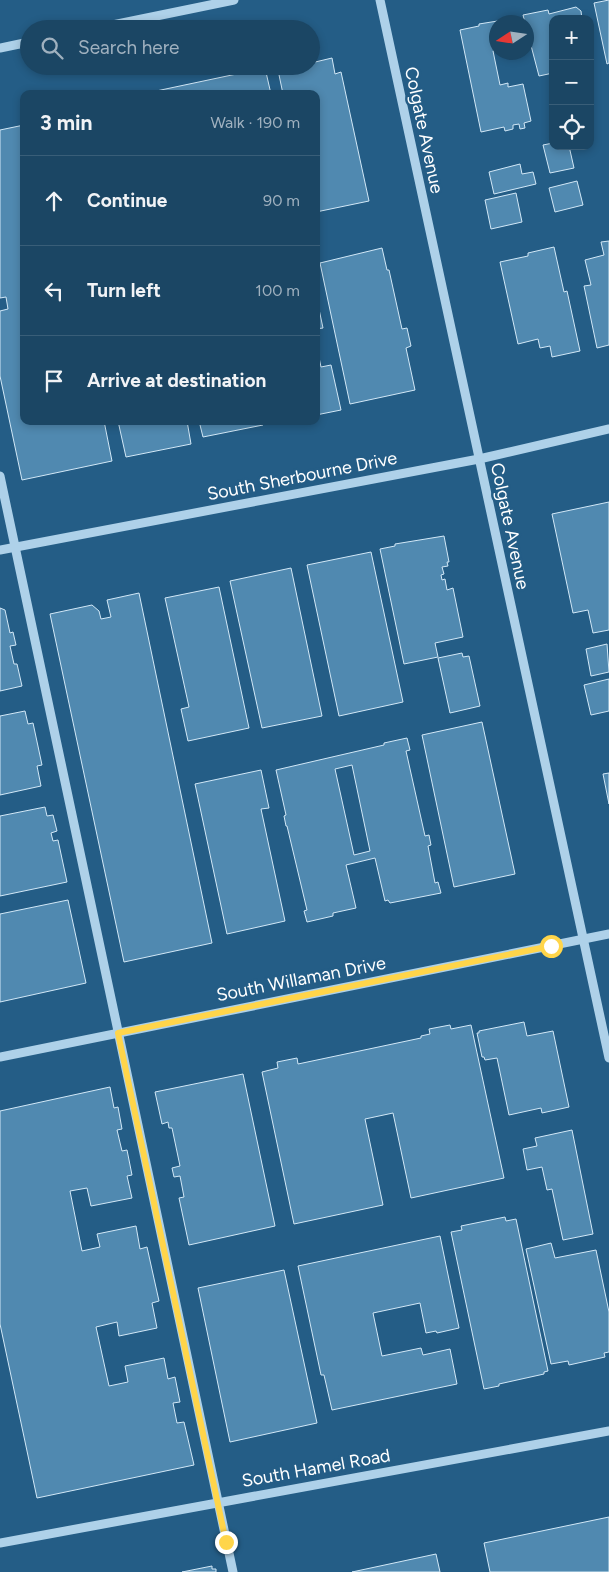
<!DOCTYPE html>
<html lang="en">
<head>
<meta charset="utf-8">
<style>
  :root { --surface:#1b4664; --page:#244d6a; --text:#f1f3f6; --muted:#a0b1bf; --line:#395e78 }
  body { margin:0; font-family:Figtree,sans-serif; background:var(--page); color:var(--text) }
  .controls { position:absolute; right:15px; top:15px; display:grid; overflow:hidden; border-radius:10px; box-shadow:0 2px 8px #0003 }
  .controls button { width:45px; height:45px; display:grid; place-items:center; padding:0; border:0; border-bottom:1px solid var(--line); background:var(--surface); color:var(--text); font:25px sans-serif }
  .compass { position:absolute; left:489px; top:15px; width:45px; height:45px; border-radius:50%; background:var(--surface); box-shadow:0 2px 8px #0003; rotate:258deg }
  .stop { position:absolute; width:15px; height:15px; margin:-11px; border:4px solid #ffd54a; border-radius:50%; background:#fff }
  .stop.end { background:#ffd54a; border-color:#fff; box-shadow:0 1px 5px #0008 }
  .list { margin:0; padding:0; list-style:none }
  h2 { display:flex; justify-content:space-between; align-items:center; height:65px; margin:0; padding:0 20px; font-size:21px }
  h2 small { font-size:16px; font-weight:400; color:var(--muted) }
  .list li { display:grid; grid-template-columns:32px 1fr auto; gap:15px; align-items:center; box-sizing:border-box; height:90px; padding:0 20px; border-top:1px solid var(--line) }
  .list b { display:block; font-size:19px; white-space:nowrap }
  .list em { font-size:16px; font-style:normal; color:var(--muted) }
  .icon { flex:none; width:28px; height:28px; fill:none; stroke:currentColor; stroke-width:2; stroke-linecap:round; stroke-linejoin:round }
  .map { position:relative; flex:none; width:609px; height:1572px; overflow:hidden }
  .search { position:absolute; background:var(--surface); box-shadow:0 2px 8px #0003; left:20px; top:20px; width:300px; height:55px; display:flex; align-items:center; gap:12px; box-sizing:border-box; padding:0 18px; border-radius:28px; color:var(--muted); font-size:19px }
  .panel { position:absolute; background:var(--surface); box-shadow:0 2px 8px #0003; left:20px; top:90px; width:300px; height:335px; border-radius:10px }
  .map>svg:first-child { display:block }
  .building { fill:#5089b0; stroke:#d2e8f7; fill-rule:evenodd }
  .lines { fill:none; stroke-linecap:round; stroke-linejoin:round }
  .minor { stroke:#aed1e9; stroke-width:9 }
  .route { stroke:#ffd54a; stroke-width:6 }
  .labels { text-anchor:middle; stroke-width:5; stroke-linejoin:round; paint-order:stroke }
  .street-label { font-size:18px; fill:#fff; stroke:#245d86 }
</style>
</head>
<body>
<div class="map">
<svg width="609" height="1572" viewBox="0 0 609 1572">
  <rect width="100%" height="100%" fill="#245d86"/>
  <g class="building">
    <polygon points="609,0 609,63 607,64 594,3"/>
    <polygon points="576,7 581,11 582,19 553,19 553,73 539,76 523,15 548,10 549,14"/>
    <polygon points="510,19 511,22 496,22 496,50 493,51 500,85 508,83 508,87 523,84 531,121 524,123 525,128 520,129 519,124 513,125 513,129 505,131 504,127 481,132 460,30 479,26 479,24"/>
    <polygon points="332,58 335,74 341,72 369,201 316,212 316,94 283,94 278,70 294,66 311,66 311,63"/>
    <polygon points="265,68 271,94 142,94"/>
    <polygon points="24,125 24,421 104,421 112,461 22,480 0,376 0,311 8,309 6,297 0,298 0,130"/>
    <polygon points="553,143 553,146 569,146 574,168 550,173 543,145"/>
    <polygon points="520,164 522,174 533,172 536,184 494,194 489,172"/>
    <polygon points="577,181 583,205 555,212 549,188"/>
    <polygon points="516,193 522,222 491,229 485,200"/>
    <polygon points="609,241 609,345 597,348 584,286 591,285 585,260 604,255 601,242"/>
    <polygon points="554,247 564,292 567,291 580,351 552,357 550,346 540,348 538,339 518,344 500,262 528,256 528,253"/>
    <polygon points="382,248 387,270 389,270 402,329 407,328 411,346 406,348 415,390 350,404 320,263"/>
    <polygon points="316,295 323,328 316,329"/>
    <polygon points="316,343 321,367 331,365 341,410 316,415"/>
    <polygon points="118,421 187,421 191,444 126,457"/>
    <polygon points="199,421 262,421 263,425 203,437"/>
    <polygon points="609,502 609,630 593,633 588,610 573,613 552,514"/>
    <polygon points="444,536 449,562 447,562 448,566 442,567 444,574 441,575 442,580 445,579 447,590 453,588 463,637 435,643 438,657 404,664 380,549 395,546 395,544"/>
    <polygon points="371,552 403,702 339,716 307,565"/>
    <polygon points="291,568 322,716 262,728 230,581"/>
    <polygon points="219,587 249,728 188,741 181,709 189,707 165,598"/>
    <polygon points="139,593 212,943 124,962 50,614 92,605 99,611 101,619 111,617 107,600"/>
    <polygon points="0,608 5,610 10,633 13,632 16,645 10,646 14,664 17,664 22,686 0,691"/>
    <polygon points="607,644 609,672 591,676 586,649"/>
    <polygon points="462,653 463,657 469,656 480,706 450,713 438,658"/>
    <polygon points="609,679 609,711 591,715 584,685"/>
    <polygon points="25,711 28,724 33,723 42,765 37,766 41,786 0,795 0,716"/>
    <polygon points="482,722 515,874 454,887 422,735"/>
    <path d="M407,738l3,12 -4,1 19,85 4,-1 2,10 -3,1 7,37 3,-1 3,11 -51,10 -2,-3 -3,1 -10,-43 -29,7 10,43 -23,5v3l-26,6 -3,-11 3,-1 -20,-84h-1l-2,-10 2,-1 -10,-45 108,-25v-2zM352,765l18,86 -16,4 -19,-86z"/>
    <polygon points="261,770 269,808 261,809 285,921 227,934 195,784"/>
    <polygon points="609,773 609,804 603,774"/>
    <polygon points="45,807 47,816 53,815 57,831 51,833 53,841 58,840 67,882 0,896 0,816"/>
    <polygon points="68,900 86,983 0,1002 0,914"/>
    <polygon points="524,1022 527,1036 553,1031 569,1107 542,1113 541,1108 509,1115 497,1058 485,1060 484,1057 482,1057 477,1033 479,1033 479,1031"/>
    <polygon points="450,1025 451,1029 471,1025 504,1178 411,1198 393,1113 365,1119 383,1205 294,1224 262,1072 278,1068 277,1062 297,1058 298,1064 421,1038 421,1036 430,1034 429,1029"/>
    <polygon points="243,1074 275,1226 189,1245 179,1198 184,1197 180,1176 174,1177 172,1168 180,1166 172,1128 169,1128 168,1122 162,1124 155,1092"/>
    <polygon points="110,1087 114,1108 118,1107 122,1129 117,1130 122,1151 127,1150 132,1175 127,1176 132,1198 91,1206 87,1188 70,1191 82,1251 100,1247 97,1234 136,1226 140,1249 147,1247 159,1301 152,1303 157,1328 119,1336 117,1322 96,1327 109,1386 128,1382 125,1366 164,1358 168,1379 175,1377 180,1402 173,1403 177,1423 184,1422 194,1465 37,1498 0,1324 0,1111"/>
    <polygon points="572,1130 593,1234 563,1240 552,1189 547,1190 542,1167 527,1170 523,1149 537,1146 535,1138"/>
    <polygon points="505,1217 506,1221 516,1219 548,1371 544,1372 544,1374 499,1384 499,1386 484,1389 451,1232 462,1230 461,1226"/>
    <polygon points="440,1236 459,1328 437,1333 436,1331 426,1333 420,1303 373,1313 382,1356 421,1348 423,1355 450,1349 457,1384 332,1410 324,1375 321,1375 298,1266"/>
    <polygon points="551,1243 555,1258 596,1250 609,1312 609,1352 604,1353 605,1357 569,1365 568,1361 551,1364 526,1249"/>
    <polygon points="284,1270 317,1423 230,1442 198,1288"/>
    <polygon points="609,1517 609,1572 490,1572 484,1543"/>
    <polygon points="436,1554 440,1572 352,1572"/>
    <polygon points="212,1566 212,1569 216,1569 216,1572 182,1572"/>
  </g>
  <g class="lines">
    <g class="minor">
      <polyline points="380,0 609,1058"/>
      <polyline points="93,29 234,0"/>
      <polyline points="0,48 29,42"/>
      <polyline points="0,476 233,1572"/>
      <polyline points="0,550 479,459 609,429"/>
      <polyline points="0,1057 609,934"/>
      <polyline points="0,1543 609,1431"/>
    </g>
  </g>
  <g class="lines">
    <polyline class="route" points="226,1542 118,1033 551,946"/>
  </g>
  <g class="labels">
    <g class="street-label">
      <text transform="translate(424 130) rotate(78)" y="6">Colgate Avenue</text>
      <text transform="translate(302 476) rotate(-11)" y="6">South Sherbourne Drive</text>
      <text transform="translate(510 526) rotate(78)" y="6">Colgate Avenue</text>
      <text transform="translate(301 979) rotate(-11)" y="6">South Willaman Drive</text>
      <text transform="translate(316 1468) rotate(-10)" y="6">South Hamel Road</text>
    </g>
  </g>
</svg>
<div class="controls">
<button>+</button>
<button>−</button>
<button><svg class="icon" aria-label="locate" viewBox="0 0 24 24"><circle cx="12" cy="12" r="6"/><path d="M12 2v4M12 18v4M2 12h4M18 12h4"/></svg></button>
</div>
<svg class="compass" viewBox="-18 -18 36 36"><path d="M0-13l5 13h-10z" fill="#e53935"/><path d="M0 13l5-13h-10z" fill="#a0b1bf"/></svg>
<div class="stop" style="left:551px;top:946px"></div>
<div class="stop end" style="left:226px;top:1542px"></div>
<div class="search"><svg class="icon" aria-label="search" viewBox="0 0 24 24"><circle cx="10" cy="10" r="6"/><path d="M15 15l6 6"/></svg>Search here</div>
<section class="panel">
<h2>3 min<small>Walk · 190 m</small></h2>
<ul class="list">
<li><svg class="icon" aria-label="ahead" viewBox="0 0 24 24"><path d="M12 20V5M6 11l6-6 6 6"/></svg><div><b>Continue</b></div><em>90 m</em></li>
<li><svg class="icon" aria-label="left" viewBox="0 0 24 24"><path d="M17 20v-9H6M10 6l-5 5 5 5"/></svg><div><b>Turn left</b></div><em>100 m</em></li>
<li><svg class="icon" aria-label="arrive" viewBox="0 0 24 24"><path d="M6 21V4h12l-3 4 3 4H6"/></svg><div><b>Arrive at destination</b></div></li>
</ul>
</section>
</div>
</body>
</html>
